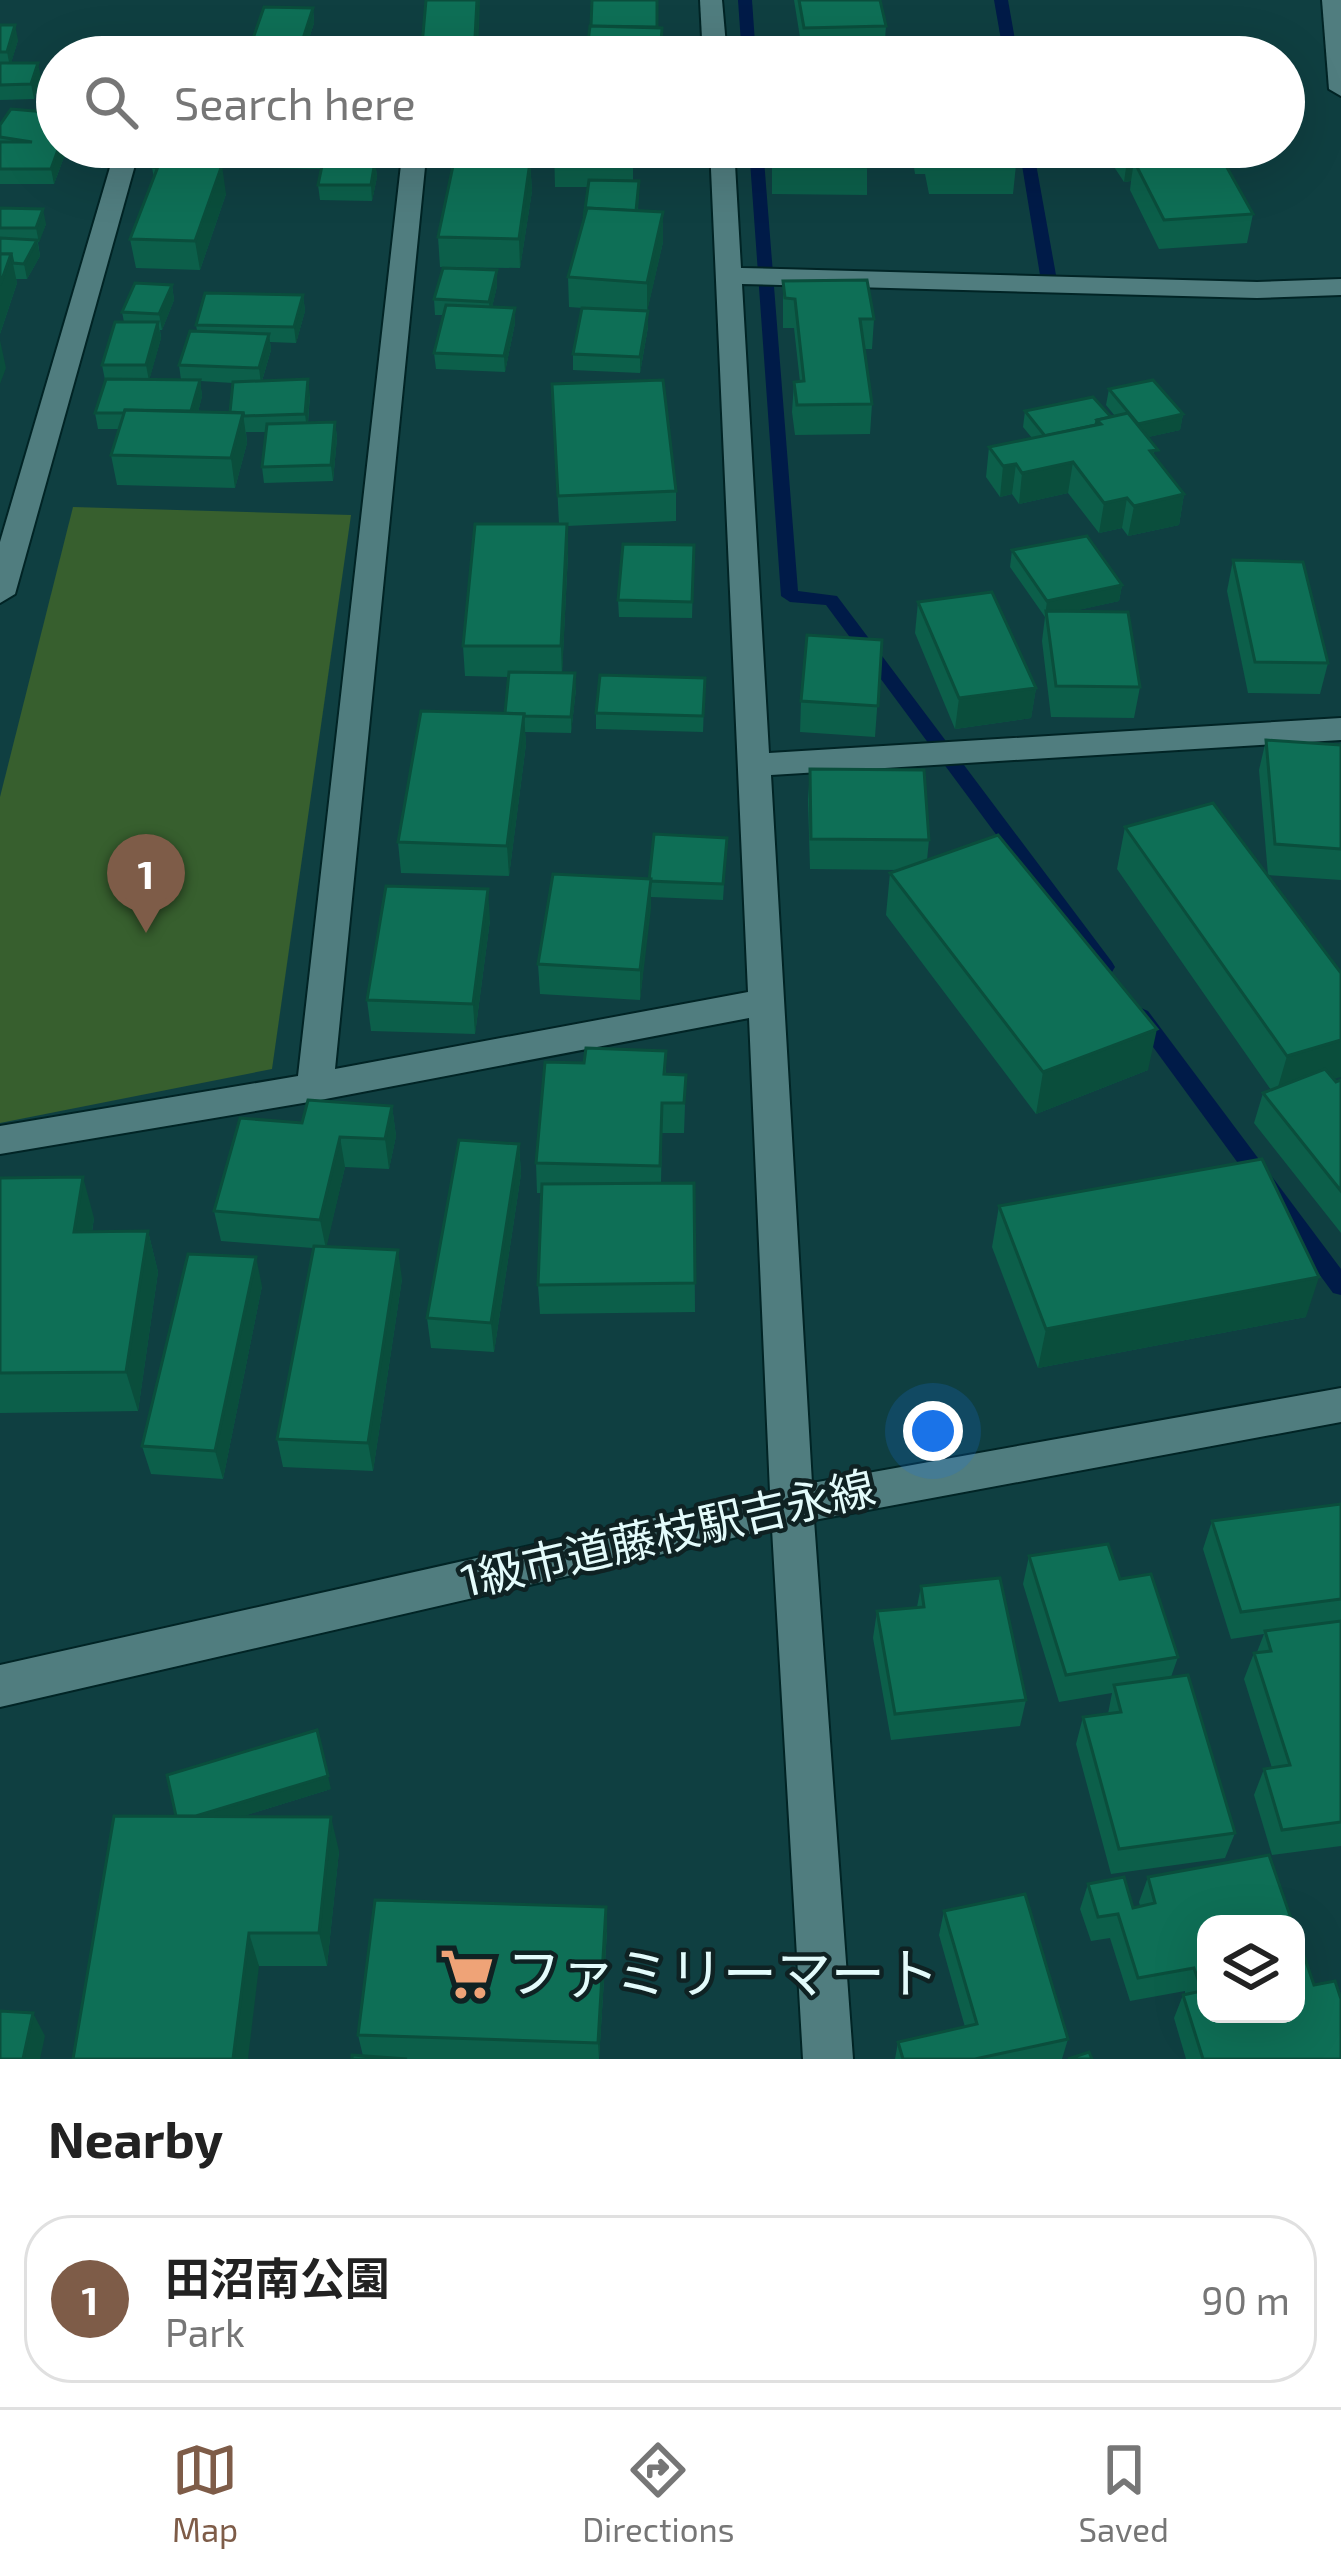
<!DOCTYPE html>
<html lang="en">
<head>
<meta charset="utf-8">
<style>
  :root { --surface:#fff; --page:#f6f6f6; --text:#222; --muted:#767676; --line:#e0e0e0; --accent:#7e5c48 }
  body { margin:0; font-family:"Exo 2","Noto Sans JP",sans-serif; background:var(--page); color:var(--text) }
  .controls { position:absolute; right:36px; bottom:36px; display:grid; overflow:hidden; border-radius:24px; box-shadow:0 12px 48px #0002 }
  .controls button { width:108px; height:108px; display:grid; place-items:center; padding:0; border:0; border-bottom:3px solid var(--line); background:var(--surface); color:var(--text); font:60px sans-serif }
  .you { position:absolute; left:933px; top:1431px; width:42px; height:42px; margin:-30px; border:9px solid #fff; border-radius:50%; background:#1a73e8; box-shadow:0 0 0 18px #1a73e833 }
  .badge { display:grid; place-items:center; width:78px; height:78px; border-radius:50%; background:var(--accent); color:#fff; font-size:39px; font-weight:700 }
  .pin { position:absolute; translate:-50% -99px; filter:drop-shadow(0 3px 6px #0008) }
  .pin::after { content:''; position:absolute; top:63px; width:42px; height:36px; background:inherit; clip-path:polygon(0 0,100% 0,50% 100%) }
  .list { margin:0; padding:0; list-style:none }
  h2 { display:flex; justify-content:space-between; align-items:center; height:156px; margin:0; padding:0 48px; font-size:51px }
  h2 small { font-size:39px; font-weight:400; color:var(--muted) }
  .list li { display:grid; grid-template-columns:78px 1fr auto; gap:36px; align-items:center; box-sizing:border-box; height:168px; margin:0 24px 24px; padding:0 24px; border:3px solid var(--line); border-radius:48px }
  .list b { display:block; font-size:45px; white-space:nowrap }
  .list p { margin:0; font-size:39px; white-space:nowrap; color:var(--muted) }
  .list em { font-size:39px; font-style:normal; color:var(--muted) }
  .icon { flex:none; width:66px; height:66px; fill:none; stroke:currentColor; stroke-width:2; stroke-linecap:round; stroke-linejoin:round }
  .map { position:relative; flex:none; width:1341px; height:2059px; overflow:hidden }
  .search { position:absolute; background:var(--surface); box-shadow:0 12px 48px #0002; left:36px; right:36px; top:36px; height:132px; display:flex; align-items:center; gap:30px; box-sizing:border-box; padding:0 42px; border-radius:66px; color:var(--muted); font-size:45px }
  .sheet { height:348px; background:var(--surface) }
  nav { display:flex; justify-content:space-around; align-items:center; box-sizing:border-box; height:168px; border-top:3px solid var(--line); background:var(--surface); font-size:33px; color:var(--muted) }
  nav a { display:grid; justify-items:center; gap:6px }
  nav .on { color:var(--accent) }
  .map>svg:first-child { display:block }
  .green { fill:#375f2e }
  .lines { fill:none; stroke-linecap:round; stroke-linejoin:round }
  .stream { fill:#001b48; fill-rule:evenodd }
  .minor-casing { stroke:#012425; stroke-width:4 }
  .minor { fill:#507d7f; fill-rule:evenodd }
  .wall { fill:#0c5f4a; fill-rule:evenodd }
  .shaded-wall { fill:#0a4e3c }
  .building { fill:#0e6f56; stroke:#0a4e3c; stroke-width:3 }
  .labels { text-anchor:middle; stroke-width:9; stroke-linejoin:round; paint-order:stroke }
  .street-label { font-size:45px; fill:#e3fbfb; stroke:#0f2223 }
  .near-poi-label { font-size:54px; fill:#e3fbfb; stroke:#0f2223; text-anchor:start }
</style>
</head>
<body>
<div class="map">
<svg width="1341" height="2059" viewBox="0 0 1341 2059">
  <rect width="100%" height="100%" fill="#0f3f41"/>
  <polygon class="green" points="73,507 351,515 272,1069 0,1123 0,797"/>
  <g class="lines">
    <g class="stream">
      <polygon points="738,0 752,0 756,57 742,57"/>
      <polygon points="994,0 1008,0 1018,57 1004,57"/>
      <polygon points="749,147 763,147 798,591 837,596 1112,962 1115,967 1112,972 1098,972 826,605 790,602 781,596"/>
      <polygon points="1019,147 1033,147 1056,275 1048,280 1040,275"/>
      <polygon points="1141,1008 1148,1011 1341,1269 1341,1295 1333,1293 1134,1021 1131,1016"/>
    </g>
    <defs>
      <g id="minor">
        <polygon points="700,0 722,0 727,57 703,57"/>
        <polygon points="1322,0 1341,0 1341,96 1329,89"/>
        <polygon points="116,147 140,147 15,594 0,603 0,542"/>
        <polygon points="403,147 427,147 335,1069 748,992 710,147 734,147 741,268 1257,282 1341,279 1341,295 1257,298 742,284 769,753 1341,718 1341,740 771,775 812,1483 1341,1388 1341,1422 814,1520 853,2059 803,2059 772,1529 0,1707 0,1665 770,1492 749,1018 315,1101 0,1154 0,1126 298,1076"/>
      </g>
    </defs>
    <use href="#minor" class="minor-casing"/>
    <use href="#minor" class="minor"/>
  </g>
  <g class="wall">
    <polygon points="794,0 880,0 886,26 884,54 803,56"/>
    <polygon points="313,8 314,23 303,57 250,57 249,50"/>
    <polygon points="0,25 18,40 11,63 41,78 34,99 0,100"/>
    <polygon points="0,125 57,147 84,147 76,159 64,157 54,184 0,184"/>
    <polygon points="163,147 211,147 202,165 226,194 200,270 136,268 130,239 154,179 152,167"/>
    <polygon points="266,147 353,147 349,161 375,161 377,177 372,201 320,200 318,185 321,169 269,168"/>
    <polygon points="554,147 633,147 633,181 639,181 638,211 663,212 663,242 647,311 648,327 640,373 573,370 573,354 597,309 569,307 568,277 584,219 588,187 555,187"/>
    <polygon points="772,147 867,147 867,195 772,194"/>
    <polygon points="911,147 1014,147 1012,148 1016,165 1013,194 929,194 925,174 915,174"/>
    <polygon points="1106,147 1230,147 1227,168 1253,214 1247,243 1159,249 1130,190 1131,181 1124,182 1105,153"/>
    <polygon points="530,162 532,191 520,268 440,267 438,237"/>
    <polygon points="0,208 46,224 38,243 40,256 27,279 16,279 17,283 0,334"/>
    <polygon points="497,270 497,286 492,307 515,308 515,323 505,372 436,369 434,353 444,315 435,315 434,299"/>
    <polygon points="783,281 874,319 872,349 864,349 872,404 870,434 795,435 792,412 794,382 800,382 794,328 783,328"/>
    <path d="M172,285l2,15 -12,30h-2l1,8 -12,42h32l-2,-15 18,-34 -1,-6 107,-30 2,16 -9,32 -26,-1 1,8 -9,31 48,14 -2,28 27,-1 2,16 -4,43 -69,2 -2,-16 4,-35h-20l1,11 -12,45 -118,-3 -6,-30 8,-26h-21l-3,-16 10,-33 -3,-15 22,-43 -2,-10zM200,381l33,2 -3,29h-32l4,-16z"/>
    <polygon points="552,384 676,491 676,521 567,526 568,554 562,673 576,689 571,733 525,732 526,744 509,876 401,873 398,842 505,713 508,677 465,676 463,646 559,524"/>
    <polygon points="1109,389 1183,414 1180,430 1148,437 1156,459 1184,494 1179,525 1128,536 1122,528 1099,533 1068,493 1019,504 1012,494 1000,497 986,477 989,447 1032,438 1023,427 1025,411 1115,416 1106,405"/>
    <polygon points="694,545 692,618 619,617 618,600"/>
    <polygon points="1012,550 1122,585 1119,601 1073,611 1140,687 1134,718 1051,717 1042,641 1045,617 1010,567"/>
    <polygon points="1233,560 1328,663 1320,694 1248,693 1227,591"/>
    <polygon points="918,602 1036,688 1031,718 955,729 915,633"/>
    <polygon points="882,640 875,737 800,732 801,701"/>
    <polygon points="705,678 703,732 596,729 596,713"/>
    <polygon points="1266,740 1341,745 1341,880 1268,875 1259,770"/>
    <polygon points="810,769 929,840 927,860 1148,1070 1036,1114 886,915 890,873 898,870 810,869 808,800"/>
    <polygon points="1125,827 1336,1082 1341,1080 1341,1233 1254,1123 1263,1093 1271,1090 1117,869"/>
    <polygon points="727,838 723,900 651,897 640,1000 540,994 538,964 649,879"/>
    <polygon points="490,920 475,1034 371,1031 367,1000"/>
    <polygon points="666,1051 666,1074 685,1105 684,1133 662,1133 661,1183 694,1183 695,1312 540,1314 538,1285 542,1193 537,1193 536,1163 584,1063"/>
    <polygon points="392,1106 396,1136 389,1169 345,1167 326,1247 402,1279 373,1471 283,1467 277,1439 313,1248 221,1241 214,1211 302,1123"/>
    <polygon points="519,1144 521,1174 494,1352 431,1348 427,1318"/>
    <polygon points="0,1178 94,1218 92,1232 148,1231 158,1272 138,1411 0,1413"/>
    <polygon points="999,1206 1306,1317 1038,1368 992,1247"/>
    <polygon points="262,1286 223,1479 151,1474 142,1446"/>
    <polygon points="1341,1504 1341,1846 1272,1855 1254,1795 1264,1769 1272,1768 1244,1679 1254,1653 1257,1652 1264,1634 1231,1639 1203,1549 1212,1521"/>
    <polygon points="1029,1556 1120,1579 1178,1657 1171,1677 1235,1833 1225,1858 1111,1874 1076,1744 1083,1717 1108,1714 1112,1693 1059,1702 1023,1584"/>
    <polygon points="921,1586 1026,1700 1020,1726 891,1740 873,1638 877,1611 917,1607"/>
    <polygon points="331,1789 243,1816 339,1851 327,1966 259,1966 176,1816"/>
    <polygon points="1148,1877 1341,2059 1186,2059 1174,2018 1183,1995 1185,1994 1185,1991 1130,2001 1110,1938 1091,1941 1080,1909 1088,1884 1133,1908 1140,1906 1139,1902"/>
    <polygon points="606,1907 607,1931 599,2059 352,2059 363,2056 358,2035"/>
    <polygon points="944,1911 1068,2039 1062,2059 895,2059 898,2042 965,2027 939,1935"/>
  </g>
  <g class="shaded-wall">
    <polygon points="477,0 480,0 478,57 475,57"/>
    <polygon points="313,8 314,23 303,57 299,57 299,51"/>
    <polygon points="15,25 18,40 10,67 7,52"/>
    <polygon points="38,63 41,78 34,99 31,84"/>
    <polygon points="59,147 62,147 64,157 54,184 51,169"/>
    <polygon points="74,147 84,147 76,159"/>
    <polygon points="201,147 211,147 192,185 189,170"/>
    <polygon points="343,147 353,147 346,170"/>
    <polygon points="1180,147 1230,147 1226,170 1134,161 1131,181 1124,182 1128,153"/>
    <polygon points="375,161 377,177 372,201 371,185"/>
    <polygon points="530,162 532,191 520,268 519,239"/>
    <polygon points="222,165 226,194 200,270 195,241"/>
    <polygon points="43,209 46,224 39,243 36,228"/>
    <polygon points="663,212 663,242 647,312 647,283"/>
    <polygon points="37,240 40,256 27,279 24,264"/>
    <polygon points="11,254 17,283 0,334 0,285"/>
    <polygon points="497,270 497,286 490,317 489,302"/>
    <polygon points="172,285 174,300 162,330 159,314"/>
    <polygon points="303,295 305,311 296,343 294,327"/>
    <polygon points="515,308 515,323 505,372 504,356"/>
    <polygon points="648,311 648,327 640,373 640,357"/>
    <polygon points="158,322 161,338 149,381 146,365"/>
    <polygon points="269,334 271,350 261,384 259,368"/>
    <polygon points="0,340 6,368 0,384"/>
    <polygon points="308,379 310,395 307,430 305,414"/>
    <polygon points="200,380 202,396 194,429 191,413"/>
    <polygon points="243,413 247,443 235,488 231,458"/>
    <polygon points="1183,414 1180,430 1135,440 1138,424"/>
    <polygon points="335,422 337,438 333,481 331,465"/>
    <polygon points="1073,462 1068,493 1019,504 1022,473"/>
    <polygon points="1016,464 1012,494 1000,497 1003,466"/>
    <polygon points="1184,494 1179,525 1128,536 1134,506"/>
    <polygon points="1127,498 1122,528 1099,533 1104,503"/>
    <polygon points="567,524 568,554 562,677 561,646"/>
    <polygon points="1122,585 1119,601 1047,617 1046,611 1045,617 1047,601"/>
    <polygon points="575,673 576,689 571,733 571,717"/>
    <polygon points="1036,688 1031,718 955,729 959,698"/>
    <polygon points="524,714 526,744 509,876 507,846"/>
    <polygon points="651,879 651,909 640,1000 640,970"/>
    <polygon points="488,889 490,920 475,1034 473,1004"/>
    <polygon points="1157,1029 1148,1070 1036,1114 1043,1072"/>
    <polygon points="1341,1040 1341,1077 1275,1097 1287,1056"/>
    <polygon points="392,1106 396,1136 389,1169 385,1139"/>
    <polygon points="340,1137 345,1167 326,1249 320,1220"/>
    <polygon points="519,1144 521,1174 494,1352 491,1323"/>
    <polygon points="83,1177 94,1218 85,1273 74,1232"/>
    <polygon points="148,1231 158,1272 138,1411 126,1372"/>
    <polygon points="398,1250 402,1279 373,1471 368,1443"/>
    <polygon points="256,1257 262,1286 223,1479 215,1451"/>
    <polygon points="1319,1277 1306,1317 1038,1368 1046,1329"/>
    <polygon points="328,1776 331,1789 182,1835 178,1822"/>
    <polygon points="331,1817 339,1851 327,1966 319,1933"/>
    <polygon points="606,1907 607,1931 599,2059 598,2043"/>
    <polygon points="249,1933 259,1966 248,2059 233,2059"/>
    <polygon points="33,2013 45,2036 40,2059 23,2059"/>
  </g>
  <g class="building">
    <polygon points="426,0 477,0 474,57 421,57"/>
    <polygon points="592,0 657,0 657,27 591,26"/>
    <polygon points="799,0 880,0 886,26 804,28"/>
    <polygon points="264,7 313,8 299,51 249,50"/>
    <polygon points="0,25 15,25 7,52 0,52"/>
    <polygon points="590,26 662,28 660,57 586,57"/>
    <polygon points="86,52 125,54 124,57 84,57"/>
    <polygon points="0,63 38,63 31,84 0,85"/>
    <polygon points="11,109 57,113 57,147 59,147 51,169 0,169 0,142 32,142 0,137 0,125"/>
    <polygon points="163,147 201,147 192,165 159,164 158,168 152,167"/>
    <polygon points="554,147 633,147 633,157 554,158"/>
    <polygon points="773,147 867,147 869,167 773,165"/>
    <polygon points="928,147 1012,147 1016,165 931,166"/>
    <polygon points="1125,147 1180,147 1128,153"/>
    <polygon points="1220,155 1253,214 1164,220 1134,161"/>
    <polygon points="323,161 375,161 371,185 318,185"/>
    <polygon points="454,161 530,162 519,239 438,237"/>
    <polygon points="159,164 222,165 195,241 130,239"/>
    <polygon points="589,180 639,181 636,211 587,208 584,217"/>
    <polygon points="0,208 43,209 36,228 0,228"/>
    <polygon points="587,208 663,212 647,283 568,277"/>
    <polygon points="0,238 37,240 24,264 13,263 11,254 0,254"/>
    <polygon points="0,254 11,254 0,285"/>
    <polygon points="443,268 497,270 489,302 434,299"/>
    <polygon points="867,280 874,319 860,319 872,404 797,405 794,382 804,381 795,299 785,298 783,281"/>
    <polygon points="135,283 172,285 159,314 122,312"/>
    <polygon points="205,293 303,295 294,327 196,325"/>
    <polygon points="446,305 515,308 504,356 434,353"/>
    <polygon points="582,308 648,311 640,357 573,354"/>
    <polygon points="115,322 158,322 146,365 102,365"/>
    <polygon points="190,331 269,334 259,368 179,365"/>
    <polygon points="106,379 200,380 191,411 125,410 124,413 95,413"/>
    <polygon points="308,379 305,414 244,416 243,413 230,412 233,382"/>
    <polygon points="663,380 676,491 558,496 552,384"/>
    <polygon points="1153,380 1183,414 1138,424 1109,389"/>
    <polygon points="1093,397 1111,417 1097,420 1096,425 1045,436 1025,411"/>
    <polygon points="125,410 243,413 231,458 111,455"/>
    <polygon points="1128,413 1158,450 1150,451 1184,494 1134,506 1127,498 1104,503 1073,462 1022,473 1016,464 1003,466 989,447 1101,424 1097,420"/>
    <polygon points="335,422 331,465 262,467 267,424"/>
    <polygon points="475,524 567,524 561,646 463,646"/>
    <polygon points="1087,536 1122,585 1047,601 1012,550"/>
    <polygon points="623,544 694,545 692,602 618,600"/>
    <polygon points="1233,560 1303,562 1328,663 1255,662"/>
    <polygon points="992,592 1036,688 959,698 918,602"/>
    <polygon points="1046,611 1128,612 1140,687 1056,686"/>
    <polygon points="807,635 882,640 878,706 801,701"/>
    <polygon points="509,672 575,673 571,717 524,716 524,714 505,713"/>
    <polygon points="600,675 705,678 703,716 596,713"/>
    <polygon points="421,711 524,714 507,846 398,842"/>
    <polygon points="1266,740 1341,745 1341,849 1275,844"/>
    <polygon points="810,769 924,770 929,840 811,839"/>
    <polygon points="1213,803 1341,973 1341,1040 1287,1056 1125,827"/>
    <polygon points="654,834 727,838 723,884 649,881"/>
    <polygon points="998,835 1157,1029 1043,1072 890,873"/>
    <polygon points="553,874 651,879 640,970 538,964"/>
    <polygon points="386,886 488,889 473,1004 367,1000"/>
    <polygon points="586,1048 666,1051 664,1074 686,1075 684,1103 662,1103 660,1166 536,1163 545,1062 584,1063"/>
    <polygon points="1325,1069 1336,1082 1341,1080 1341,1191 1263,1093"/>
    <polygon points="308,1100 392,1106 385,1139 340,1137 320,1220 214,1211 240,1118 302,1123"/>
    <polygon points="459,1140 519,1144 491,1323 427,1318"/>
    <polygon points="1262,1159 1319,1277 1046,1329 999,1206"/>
    <polygon points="83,1177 74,1232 148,1231 126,1372 0,1373 0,1178"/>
    <polygon points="694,1183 695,1283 538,1285 542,1184"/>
    <polygon points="314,1246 398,1250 368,1443 277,1439"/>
    <polygon points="188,1254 256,1257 215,1451 142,1446"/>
    <polygon points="1341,1504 1341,1599 1241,1612 1212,1521"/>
    <polygon points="1108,1544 1120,1579 1151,1574 1178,1657 1066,1675 1029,1556"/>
    <polygon points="1000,1578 1026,1700 895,1714 877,1611 924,1607 921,1586"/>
    <polygon points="1341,1621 1341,1822 1282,1830 1264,1769 1290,1765 1254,1653 1271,1651 1265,1631"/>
    <polygon points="1188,1675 1235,1833 1119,1849 1083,1717 1121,1712 1114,1685"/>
    <polygon points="317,1730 328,1776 196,1816 176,1816 167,1775"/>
    <polygon points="114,1816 331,1817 319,1933 249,1933 233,2059 73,2059"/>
    <polygon points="1269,1855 1293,1924 1206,1924 1206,2014 1296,2014 1296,1932 1314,1985 1335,1981 1341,1999 1341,2059 1203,2059 1183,1995 1202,1991 1194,1968 1138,1978 1118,1914 1098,1917 1088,1884 1124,1877 1133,1908 1155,1903 1148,1877"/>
    <polygon points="1025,1894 1068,2039 975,2059 903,2059 898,2042 977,2024 944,1911"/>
    <polygon points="375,1900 606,1907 598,2043 358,2035"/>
    <polygon points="0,2011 33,2013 23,2059 0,2059"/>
    <polygon points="1089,2052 1092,2059 1068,2059"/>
    <polygon points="352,2055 407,2059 352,2059"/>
  </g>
  <defs>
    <symbol id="supermarket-bare" viewBox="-9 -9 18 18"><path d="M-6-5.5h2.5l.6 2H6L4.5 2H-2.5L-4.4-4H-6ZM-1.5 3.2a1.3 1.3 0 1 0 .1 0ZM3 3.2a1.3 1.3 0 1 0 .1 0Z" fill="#efa377" stroke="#0f2223" stroke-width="2.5" paint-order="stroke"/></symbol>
  </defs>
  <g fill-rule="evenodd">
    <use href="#supermarket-bare" x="429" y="1936" width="76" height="76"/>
  </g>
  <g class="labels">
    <g class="street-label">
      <text transform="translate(668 1534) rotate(-13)" y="16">1級市道藤枝駅吉永線</text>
    </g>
    <g class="near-poi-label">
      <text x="507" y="1993">ファミリーマート</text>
    </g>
  </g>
</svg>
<div class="controls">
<button><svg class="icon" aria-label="layers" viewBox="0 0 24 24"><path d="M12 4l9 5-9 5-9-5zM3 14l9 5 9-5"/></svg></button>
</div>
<div class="you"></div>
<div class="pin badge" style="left:146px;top:933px">1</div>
<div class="search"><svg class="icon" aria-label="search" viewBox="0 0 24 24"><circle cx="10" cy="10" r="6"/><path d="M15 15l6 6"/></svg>Search here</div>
</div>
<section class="sheet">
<h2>Nearby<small></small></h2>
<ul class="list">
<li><span class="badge">1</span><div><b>田沼南公園</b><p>Park</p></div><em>90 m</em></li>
</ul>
</section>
<nav>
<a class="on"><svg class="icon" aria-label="map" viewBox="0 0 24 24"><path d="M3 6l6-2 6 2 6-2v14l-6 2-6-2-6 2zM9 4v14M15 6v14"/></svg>Map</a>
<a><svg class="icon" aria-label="directions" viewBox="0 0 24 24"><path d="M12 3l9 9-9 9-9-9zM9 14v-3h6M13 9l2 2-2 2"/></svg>Directions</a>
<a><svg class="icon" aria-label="saved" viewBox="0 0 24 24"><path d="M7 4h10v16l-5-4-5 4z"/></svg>Saved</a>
</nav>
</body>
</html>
